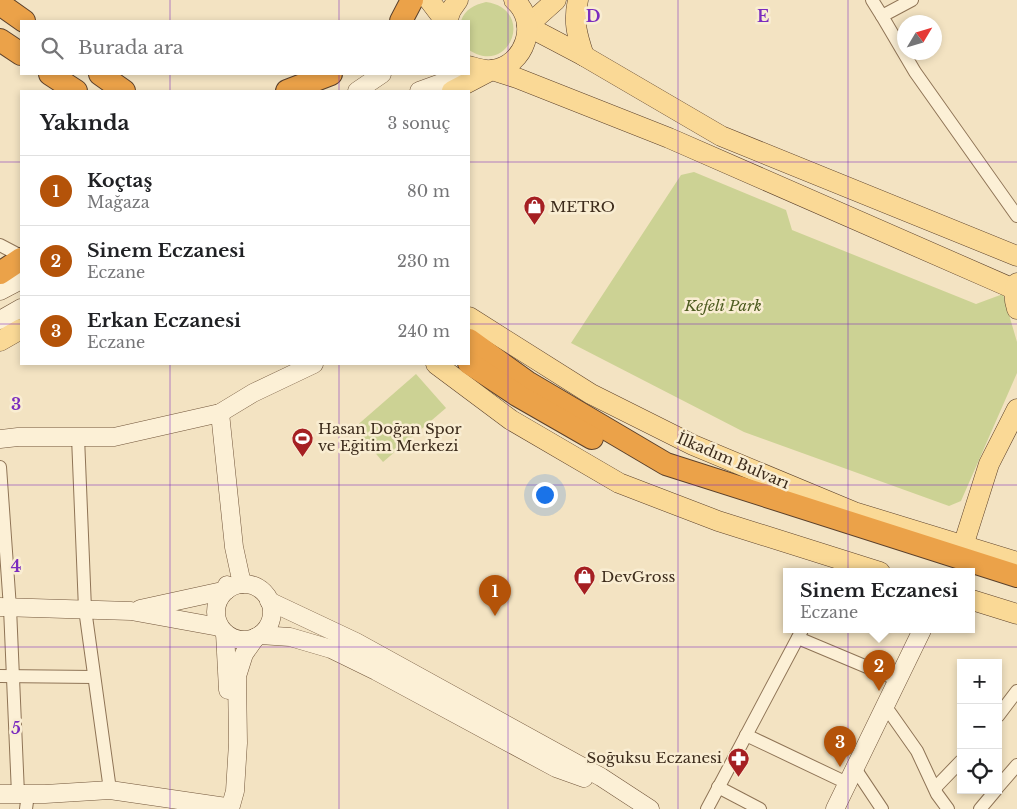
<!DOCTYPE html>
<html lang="tr">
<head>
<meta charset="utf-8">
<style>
  :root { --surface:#fff; --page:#f6f6f6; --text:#202124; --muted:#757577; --line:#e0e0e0; --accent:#b45309 }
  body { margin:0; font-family:"Libre Baskerville",serif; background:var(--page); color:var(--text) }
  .controls { position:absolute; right:15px; bottom:15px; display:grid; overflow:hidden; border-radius:0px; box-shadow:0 2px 8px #0003 }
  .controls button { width:45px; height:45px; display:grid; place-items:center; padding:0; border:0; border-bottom:1px solid var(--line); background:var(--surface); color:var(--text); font:25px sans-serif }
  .compass { position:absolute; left:897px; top:15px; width:45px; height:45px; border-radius:50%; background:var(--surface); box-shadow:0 2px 8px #0003; rotate:52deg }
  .you { position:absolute; left:544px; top:494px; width:18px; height:18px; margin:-12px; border:4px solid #fff; border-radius:50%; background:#1a73e8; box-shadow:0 0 0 8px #1a73e833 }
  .badge { display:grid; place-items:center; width:32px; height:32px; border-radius:50%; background:var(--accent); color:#fff; font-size:16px; font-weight:700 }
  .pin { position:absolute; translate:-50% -41px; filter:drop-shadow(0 1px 2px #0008) }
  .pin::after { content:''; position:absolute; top:26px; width:18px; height:15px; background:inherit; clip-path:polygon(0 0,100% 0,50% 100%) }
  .popup { position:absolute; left:783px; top:568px; width:192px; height:65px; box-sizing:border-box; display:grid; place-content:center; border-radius:0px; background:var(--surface); filter:drop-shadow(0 1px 4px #0005); font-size:16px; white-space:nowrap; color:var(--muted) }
  .popup b { font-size:19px; color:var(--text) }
  .popup::after { content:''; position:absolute; left:50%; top:100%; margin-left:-10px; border:10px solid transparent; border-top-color:var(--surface) }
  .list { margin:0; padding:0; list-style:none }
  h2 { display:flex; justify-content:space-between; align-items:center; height:65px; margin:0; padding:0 20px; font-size:21px }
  h2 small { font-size:16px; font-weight:400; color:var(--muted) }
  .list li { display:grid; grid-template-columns:32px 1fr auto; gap:15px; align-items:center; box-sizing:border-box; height:70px; padding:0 20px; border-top:1px solid var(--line) }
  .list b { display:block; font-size:19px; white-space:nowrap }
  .list p { margin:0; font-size:16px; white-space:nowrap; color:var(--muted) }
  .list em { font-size:16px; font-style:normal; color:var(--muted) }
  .icon { flex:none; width:28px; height:28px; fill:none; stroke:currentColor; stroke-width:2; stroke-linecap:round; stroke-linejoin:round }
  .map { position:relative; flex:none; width:1017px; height:809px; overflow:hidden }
  .search { position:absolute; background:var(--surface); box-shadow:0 2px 8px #0003; left:20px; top:20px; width:450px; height:55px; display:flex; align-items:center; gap:12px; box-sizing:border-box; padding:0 18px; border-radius:0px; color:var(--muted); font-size:19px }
  .panel { position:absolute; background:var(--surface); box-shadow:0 2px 8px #0003; left:20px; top:90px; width:450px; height:275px; border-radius:0px }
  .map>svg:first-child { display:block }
  .green { fill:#ccd294 }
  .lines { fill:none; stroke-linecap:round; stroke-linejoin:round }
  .street-casing { stroke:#8f7456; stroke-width:14 }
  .secondary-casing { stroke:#71553a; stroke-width:19 }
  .primary-casing { stroke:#5c412b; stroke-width:21 }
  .highway-casing { stroke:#5c412b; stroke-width:24 }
  .street { stroke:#fcf0d6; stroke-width:12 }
  .secondary { stroke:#fcf0d6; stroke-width:18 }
  .primary { stroke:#fad996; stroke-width:20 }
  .highway { stroke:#eba249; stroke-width:22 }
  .grid { fill:none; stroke:#7b2cbf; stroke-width:1; stroke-opacity:0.55 }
  .labels { text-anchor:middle; stroke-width:5; stroke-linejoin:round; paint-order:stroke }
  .poi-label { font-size:15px; fill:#3d2c1c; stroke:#f9edd2; text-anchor:start }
  .park-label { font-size:15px; font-style:italic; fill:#4e5c21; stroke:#f9edd2 }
  .street-label { font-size:15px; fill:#3d2c1c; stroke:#f9edd2 }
  .grid-label { font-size:16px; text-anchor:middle; font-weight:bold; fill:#7b2cbf; stroke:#f9edd2; stroke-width:5; stroke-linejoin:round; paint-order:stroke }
</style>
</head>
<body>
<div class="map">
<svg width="1017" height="809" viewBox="0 0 1017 809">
  <rect width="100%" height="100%" fill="#f3e3c2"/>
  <g class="green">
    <path d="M486,2c50,7 24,75 -17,48v-29h-8c4,-12 13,-16 25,-19z"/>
    <polygon points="694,172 786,210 792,230 976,304 1003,294 1017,342 1017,373 961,501 949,506 744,432 571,343 681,175"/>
    <polygon points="416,374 446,408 383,462 354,428"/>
  </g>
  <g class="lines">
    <defs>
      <g id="street">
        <polyline points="872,0 882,16"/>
        <polyline points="912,0 882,16 915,72 1017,216"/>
        <polyline points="0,245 21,256"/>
        <polyline points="78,437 85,609 110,790"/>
        <polyline points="0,467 10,608 18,794"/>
        <polyline points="798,638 898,680"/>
        <polyline points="0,676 94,677"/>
        <polyline points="886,707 917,751 937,794 948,809"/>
        <polyline points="998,716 1017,691"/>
        <polyline points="746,735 847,783"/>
        <polyline points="854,767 882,809"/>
        <polyline points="718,787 760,809"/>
        <polyline points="998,787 1017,765"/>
        <polyline points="935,788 961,761"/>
        <polyline points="26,809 28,794"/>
        <polyline points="707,809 802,630"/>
        <polyline points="980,809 996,790"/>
      </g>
      <g id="secondary">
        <polyline points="357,91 382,74"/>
        <polyline points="419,91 463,75 480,72"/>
        <polyline points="0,291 21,280"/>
        <polyline points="0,320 21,308"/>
        <polyline points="220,413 234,547 242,584"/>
        <polyline points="0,439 18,437 114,437 220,413 253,393 314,364"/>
        <circle cx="244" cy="612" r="28"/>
        <polyline points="269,601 356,642 601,777 650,809"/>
        <polyline points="0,607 131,611 219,627"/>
        <polyline points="140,609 227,590 227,585"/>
        <polyline points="225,633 228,690"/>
        <polyline points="260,635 290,637 331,649 376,671 556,768 584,778"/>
        <polyline points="0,794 45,794 110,790 226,807"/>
        <polyline points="230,809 235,791 238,743 237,676 244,654 256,637"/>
        <polyline points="835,809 922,630"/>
      </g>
      <g id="primary">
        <polyline points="429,0 445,21"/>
        <polyline points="556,0 527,26 584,56 721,136 1017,256"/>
        <path d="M578,0c-5,22 -1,35 6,56"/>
        <polyline points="447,21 451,10 458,0"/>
        <path d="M469,66c7,2 15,5 23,4 33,-4 48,-48 22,-70"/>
        <polyline points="452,91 492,70 517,78 669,138 1014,289"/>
        <path d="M1017,283c-4,9 -3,17 0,26"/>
        <polyline points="469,317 591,394 693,445 854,512 1017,562"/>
        <polyline points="0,341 21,329"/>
        <polyline points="436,364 511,420 619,483 718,521 880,572"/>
        <polyline points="963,546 989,464 1017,409"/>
        <polyline points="972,600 1017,614"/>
      </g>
      <g id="highway">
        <polyline points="0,4 24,21"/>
        <polyline points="401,21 412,0"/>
        <polyline points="0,40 21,54"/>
        <polyline points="50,74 76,91"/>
        <polyline points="100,74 124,91"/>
        <polyline points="287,91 331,74"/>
        <polyline points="0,273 21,259"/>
        <polyline points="469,340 527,382 666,464 1017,576"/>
        <polyline points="469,363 517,395 592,438"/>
      </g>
    </defs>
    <use href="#street" class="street-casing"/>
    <use href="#secondary" class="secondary-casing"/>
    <use href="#primary" class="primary-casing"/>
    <use href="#highway" class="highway-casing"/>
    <use href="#street" class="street"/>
    <use href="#secondary" class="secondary"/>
    <use href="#primary" class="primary"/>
    <use href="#highway" class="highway"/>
  </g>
  <path class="grid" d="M170,0v21M339,0v21M508,0v809M678,0v809M848,0v809M170,74v17M339,74v17M0,162h21M469,162h548M0,324h21M469,324h548M170,364v445M339,364v445M0,485h1017M0,647h1017"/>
  <defs>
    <symbol id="shop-pin" viewBox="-11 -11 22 30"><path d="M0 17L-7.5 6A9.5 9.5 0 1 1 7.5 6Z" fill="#a51f22" stroke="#f9edd2"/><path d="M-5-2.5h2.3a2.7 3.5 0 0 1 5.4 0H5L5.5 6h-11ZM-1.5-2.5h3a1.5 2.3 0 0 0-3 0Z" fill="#fff"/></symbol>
    <symbol id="stadium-pin" viewBox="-11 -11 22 30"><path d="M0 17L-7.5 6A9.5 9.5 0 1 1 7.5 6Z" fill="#a51f22" stroke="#f9edd2"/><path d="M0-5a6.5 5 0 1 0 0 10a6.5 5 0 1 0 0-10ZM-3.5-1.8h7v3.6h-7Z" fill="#fff"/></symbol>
    <symbol id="pharmacy-pin" viewBox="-11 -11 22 30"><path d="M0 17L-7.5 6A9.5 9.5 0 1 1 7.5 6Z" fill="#a51f22" stroke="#f9edd2"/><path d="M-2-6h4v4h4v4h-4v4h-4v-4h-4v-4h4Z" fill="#fff"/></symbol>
  </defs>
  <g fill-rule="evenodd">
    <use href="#shop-pin" x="522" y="194" width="25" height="34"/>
    <use href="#stadium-pin" x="290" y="426" width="25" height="34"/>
    <use href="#shop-pin" x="572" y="564" width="25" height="34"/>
    <use href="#pharmacy-pin" x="726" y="746" width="25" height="34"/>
  </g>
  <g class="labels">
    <g class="poi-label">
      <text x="550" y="212">METRO</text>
      <text x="318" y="434">Hasan Doğan Spor<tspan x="318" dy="17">ve Eğitim Merkezi</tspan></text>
      <text x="601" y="582">DevGross</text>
      <text x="722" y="763" text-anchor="end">Soğuksu Eczanesi</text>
    </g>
    <g class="park-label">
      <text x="723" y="311">Kefeli Park</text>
    </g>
    <g class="street-label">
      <text transform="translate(733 461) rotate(23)" y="5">İlkadım Bulvarı</text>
    </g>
  </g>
  <g class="grid-label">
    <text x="593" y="22">D</text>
    <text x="763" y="22">E</text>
    <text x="16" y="410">3</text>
    <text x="16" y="572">4</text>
    <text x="16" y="734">5</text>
  </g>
</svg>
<div class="controls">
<button>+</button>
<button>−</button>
<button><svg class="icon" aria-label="locate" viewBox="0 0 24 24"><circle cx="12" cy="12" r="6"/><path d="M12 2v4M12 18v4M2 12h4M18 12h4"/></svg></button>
</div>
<svg class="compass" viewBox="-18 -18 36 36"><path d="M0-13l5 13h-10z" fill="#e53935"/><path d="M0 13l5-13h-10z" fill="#757577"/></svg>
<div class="you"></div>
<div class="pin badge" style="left:495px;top:616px">1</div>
<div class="pin badge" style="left:879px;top:691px">2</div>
<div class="popup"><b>Sinem Eczanesi</b>Eczane</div>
<div class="pin badge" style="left:840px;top:767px">3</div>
<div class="search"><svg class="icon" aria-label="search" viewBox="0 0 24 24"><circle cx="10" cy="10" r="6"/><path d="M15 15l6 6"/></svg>Burada ara</div>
<section class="panel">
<h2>Yakında<small>3 sonuç</small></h2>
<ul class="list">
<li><span class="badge">1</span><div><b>Koçtaş</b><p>Mağaza</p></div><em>80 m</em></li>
<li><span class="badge">2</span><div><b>Sinem Eczanesi</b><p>Eczane</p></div><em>230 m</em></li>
<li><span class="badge">3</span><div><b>Erkan Eczanesi</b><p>Eczane</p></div><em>240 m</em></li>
</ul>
</section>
</div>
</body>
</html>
